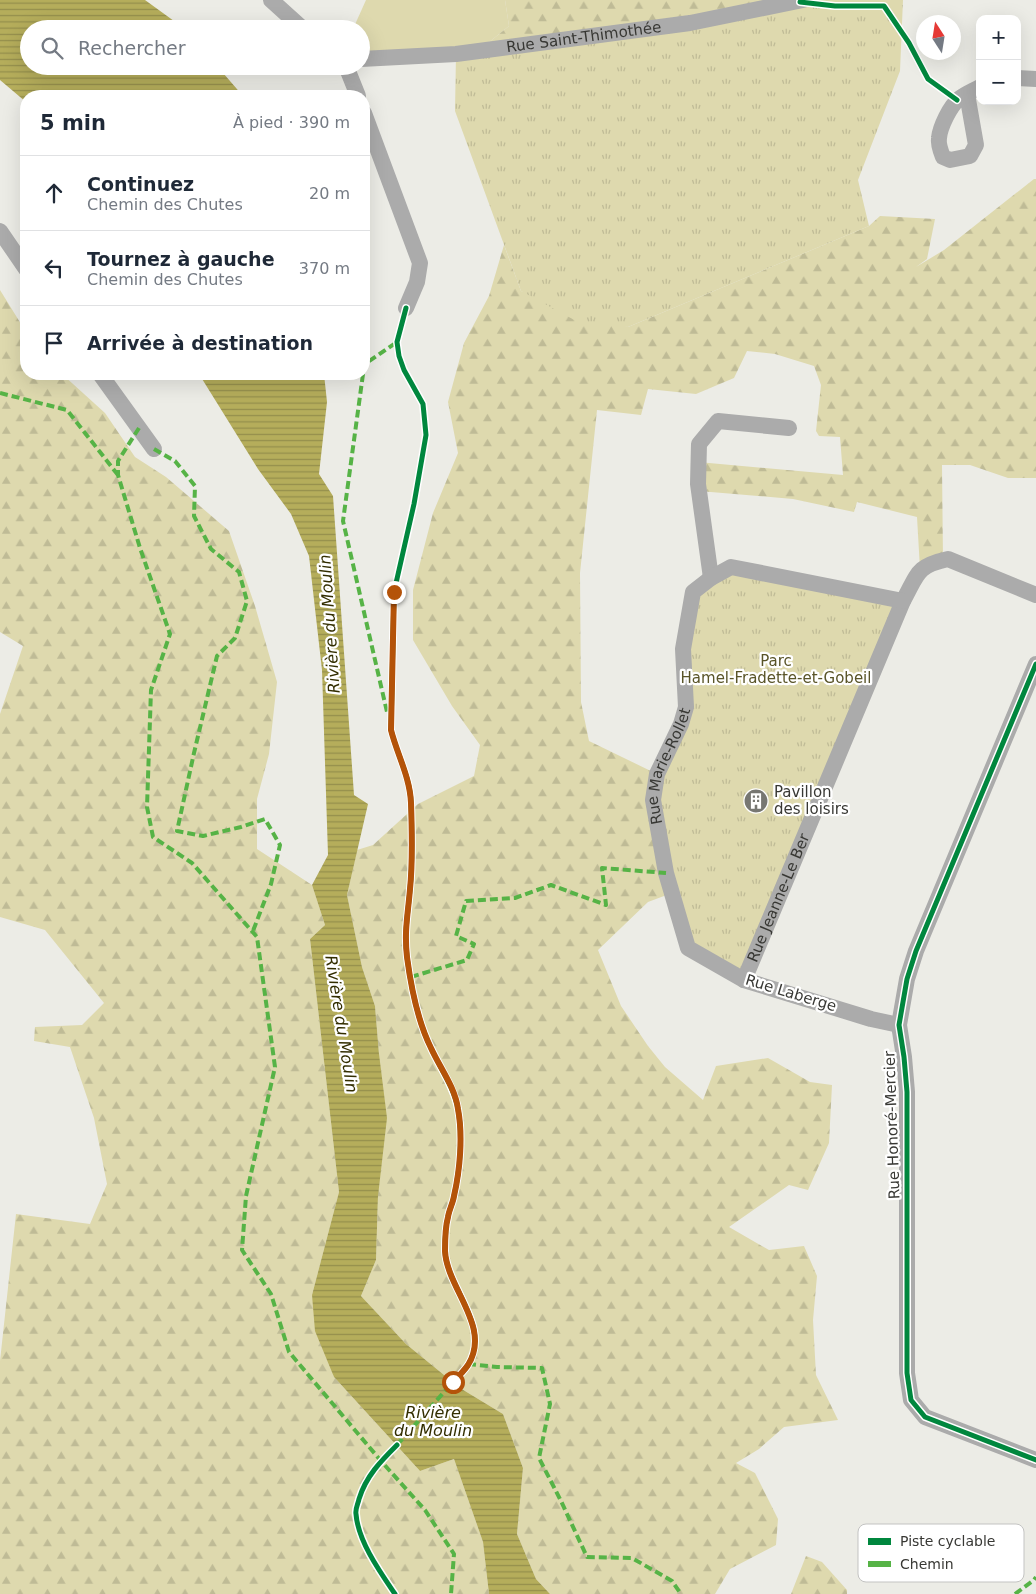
<!DOCTYPE html>
<html lang="fr">
<head>
<meta charset="utf-8">
<style>
  :root { --surface:#fff; --page:#f6f6f7; --text:#1f2937; --muted:#747a83; --line:#e0e1e3 }
  body { margin:0; font-family:"DejaVu Sans",sans-serif; background:var(--page); color:var(--text) }
  .controls { position:absolute; right:15px; top:15px; display:grid; overflow:hidden; border-radius:10px; box-shadow:0 5px 20px #0002 }
  .controls button { width:45px; height:45px; display:grid; place-items:center; padding:0; border:0; border-bottom:1px solid var(--line); background:var(--surface); color:var(--text); font:25px sans-serif }
  .compass { position:absolute; left:916px; top:15px; width:45px; height:45px; border-radius:50%; background:var(--surface); box-shadow:0 5px 20px #0002; rotate:348deg }
  .stop { position:absolute; width:15px; height:15px; margin:-11px; border:4px solid #b45309; border-radius:50%; background:#fff }
  .stop.end { background:#b45309; border-color:#fff; box-shadow:0 1px 5px #0008 }
  .list { margin:0; padding:0; list-style:none }
  h2 { display:flex; justify-content:space-between; align-items:center; height:65px; margin:0; padding:0 20px; font-size:21px }
  h2 small { font-size:16px; font-weight:400; color:var(--muted) }
  .list li { display:grid; grid-template-columns:32px 1fr auto; gap:15px; align-items:center; box-sizing:border-box; height:75px; padding:0 20px; border-top:1px solid var(--line) }
  .list b { display:block; font-size:19px; white-space:nowrap }
  .list p { margin:0; font-size:16px; white-space:nowrap; color:var(--muted) }
  .list em { font-size:16px; font-style:normal; color:var(--muted) }
  .icon { flex:none; width:28px; height:28px; fill:none; stroke:currentColor; stroke-width:2; stroke-linecap:round; stroke-linejoin:round }
  .map { position:relative; flex:none; width:1036px; height:1594px; overflow:hidden }
  .search { position:absolute; background:var(--surface); box-shadow:0 5px 20px #0002; left:20px; top:20px; width:350px; height:55px; display:flex; align-items:center; gap:12px; box-sizing:border-box; padding:0 18px; border-radius:28px; color:var(--muted); font-size:19px }
  .panel { position:absolute; background:var(--surface); box-shadow:0 5px 20px #0002; left:20px; top:90px; width:350px; height:290px; border-radius:20px }
  .map>svg:first-child { display:block }
  .green { fill:#ded9ae }
  .forest { fill:url(#forest-firs) }
  .park { fill:url(#park-tufts) }
  .water { fill:url(#water-rules) }
  .lines { fill:none; stroke-linecap:round; stroke-linejoin:round }
  .street { stroke:#ababab; stroke-width:16 }
  .quiet { stroke:#56b346; stroke-width:4; stroke-dasharray:8 4; stroke-linecap:butt }
  .cycleway-casing { stroke:#fff; stroke-width:8 }
  .cycleway { stroke:#00873e; stroke-width:5 }
  .route { stroke:#b45309; stroke-width:6 }
  .labels { text-anchor:middle; stroke-width:4.5; stroke-linejoin:round; paint-order:stroke }
  .street-label { font-size:15px; fill:#383834; stroke:#fff }
  .park-label { font-size:15px; fill:#595428; stroke:#fff }
  .poi-label { font-size:15px; fill:#383834; stroke:#fff; text-anchor:start }
  .water-label { font-size:16px; font-style:italic; fill:#332e00; stroke:#fff }
  .key { fill:#fff; stroke:#c3c3c2; stroke-width:1 }
  .key-label { font-size:14px; fill:#383834 }
</style>
</head>
<body>
<div class="map">
<svg width="1036" height="1594" viewBox="0 0 1036 1594">
  <defs>
    <pattern id="forest-firs" width="22" height="20" patternUnits="userSpaceOnUse" patternTransform="scale(1.25)"><rect width="22" height="20" fill="#ded9ae"/><path d="M5 1l3.5 6h-7zM16 11l3.5 6h-7z" fill="#bfbb96"/></pattern>
    <pattern id="park-tufts" width="24" height="20" patternUnits="userSpaceOnUse" patternTransform="scale(1.25)"><rect width="24" height="20" fill="#ded9ae"/><path d="M3 7l-1-3M5 7V3M7 7l1-3M15 17l-1-3M17 17v-4M19 17l1-3" fill="none" stroke="#bfbb96"/></pattern>
    <pattern id="water-rules" width="6" height="5" patternUnits="userSpaceOnUse" patternTransform="scale(1.25)"><rect width="6" height="5" fill="#b5ad5b"/><path d="M0 2.5h6" fill="none" stroke="#948e4c"/></pattern>
  </defs>
  <rect width="100%" height="100%" fill="#ecece6"/>
  <polygon class="green" points="366,0 505,0 509,26 488,43 361,59 361,29 353,29"/>
  <g class="forest">
    <polygon points="505,0 803,0 488,43 509,26"/>
    <polygon points="1034,179 1036,179 1036,478 1008,478 970,465 942,465 943,560 920,569 917,517 857,502 854,512 793,499 699,491 698,462 843,475 840,437 819,436 816,431 821,385 814,366 775,354 747,351 734,378 696,394 648,389 641,415 597,410 580,573 581,702 589,741 657,774 672,893 648,902 598,950 621,1006 648,1046 665,1067 703,1100 716,1066 768,1058 810,1082 832,1085 829,1143 808,1190 789,1185 729,1227 769,1250 804,1246 817,1276 813,1320 816,1375 838,1420 784,1427 759,1449 736,1463 755,1473 778,1519 776,1545 730,1569 715,1594 550,1594 536,1579 517,1534 523,1468 503,1414 460,1388 406,1344 361,1296 376,1260 378,1196 379,1054 375,1006 362,967 347,895 357,850 373,845 418,804 474,776 480,745 452,706 413,640 413,590 433,513 458,453 448,402 464,343 489,296 504,245 521,291 628,327 869,226 880,216 935,219 927,259 916,267 944,250"/>
    <polygon points="0,290 26,332 26,374 62,374 105,413 135,457 166,477 229,531 255,606 277,682 269,754 257,799 257,849 312,885 325,925 310,939 339,1192 312,1295 334,1377 420,1471 454,1459 483,1542 489,1594 0,1594 0,1361 16,1214 90,1224 107,1184 94,1118 70,1047 34,1041 35,1027 82,1025 104,1003 45,930 0,917 0,714 23,646 0,632"/>
    <polygon points="806,1556 822,1562 847,1590 847,1594 791,1594"/>
  </g>
  <g class="park">
    <polygon points="803,0 903,0 900,71 858,180 869,226 628,327 578,322 521,291 455,111 456,54"/>
    <polygon points="731,567 903,601 744,980 688,948 672,893 657,774 681,724 693,592"/>
  </g>
  <g class="water">
    <polygon points="0,0 145,0 185,29 29,29 29,66 217,66 243,96 26,96 26,102 0,80"/>
    <polygon points="199,374 324,374 327,402 319,474 333,496 354,795 368,804 347,895 362,967 375,1006 379,1054 387,1118 378,1196 376,1260 361,1296 406,1344 460,1388 503,1414 523,1468 517,1534 536,1579 550,1594 489,1594 483,1542 454,1459 420,1471 334,1377 315,1331 312,1295 339,1192 310,939 325,925 312,885 328,855 322,670 309,556 291,514 258,469"/>
  </g>
  <g class="lines">
    <g class="street">
      <polyline points="271,0 303,29"/>
      <path id="s1" d="M361,59l95,-5 234,-31 113,-23"/>
      <polyline points="346,66 358,96"/>
      <polyline points="1017,78 1036,79"/>
      <path d="M967,94l9,51 -6,11 -20,4 -7,-3c-2,-5 -5,-13 -4,-19 1,-11 11,-32 20,-39 6,-5 14,-8 21,-12"/>
      <polyline points="364,113 420,263 417,282 406,308"/>
      <polyline points="0,231 26,269"/>
      <polyline points="100,374 154,449"/>
      <polyline points="711,578 698,484 699,444 718,421 789,428"/>
      <polyline points="1036,664 916,951 907,979 899,1025 904,1057 907,1092 907,1373 911,1400 925,1417 1036,1460"/>
      <path id="s2" d="M744,980l159,-379c15,-27 13,-35 45,-42l88,36"/>
      <path id="s3" d="M899,1025l-28,-6 -127,-39 -56,-32 -22,-75 -13,-73 4,-26 24,-50 5,-17 -3,-58 10,-57 18,-14 20,-11 172,34"/>
    </g>
    <g class="quiet">
      <polyline points="364,371 365,364 397,342"/>
      <polyline points="363,374 343,521 387,712"/>
      <polyline points="0,393 67,410 118,475"/>
      <polyline points="139,428 118,461 118,475 140,548 170,634 151,690 147,807 153,837 192,863 257,937 275,1067 246,1196 242,1250 271,1294 289,1352 381,1461 425,1510 454,1554 451,1594"/>
      <polyline points="154,449 175,461 195,486 194,516 211,549 239,572 247,601 235,638 217,656 194,753 177,831 203,836 241,827 265,819 280,845 271,884 253,931"/>
      <polyline points="411,977 467,960 474,944 456,936 466,901 515,898 551,885 606,905 602,868 666,873"/>
      <polyline points="468,1364 497,1367 542,1368 550,1404 539,1458 561,1501 587,1557 632,1558 672,1581 681,1594"/>
      <polyline points="397,1445 453,1382"/>
      <polyline points="1015,1594 1034,1580 1036,1577"/>
    </g>
    <defs>
      <g id="cycleway">
        <polyline points="800,2 835,6 884,6 909,43 928,79 957,100"/>
        <path d="M406,308l-9,34 2,14 5,14 19,34 3,31 -12,69 -20,88 -3,138c6,24 19,47 20,72 1,29 2,59 -1,87 -2,26 -6,41 -3,68 4,30 10,63 24,91 9,20 23,39 27,61 5,27 2,61 -4,87 -1,7 -5,14 -6,21 -3,11 -3,23 -3,34 2,38 47,75 23,114 -4,6 -10,12 -15,17"/>
        <polyline points="1036,664 916,951 907,979 899,1025 904,1057 907,1092 907,1373 911,1400 925,1417 1036,1460"/>
        <path d="M395,1594c-15,-22 -37,-53 -39,-80 -1,-5 2,-10 3,-15 7,-23 22,-38 38,-54"/>
      </g>
    </defs>
    <use href="#cycleway" class="cycleway-casing"/>
    <use href="#cycleway" class="cycleway"/>
  </g>
  <g class="lines">
    <path class="route" d="M394,592l-3,138c6,24 19,47 20,73 1,28 2,58 -1,86 -2,25 -6,42 -3,68 4,30 10,63 24,91 9,20 24,39 27,61 5,27 2,61 -4,87 -1,7 -5,14 -6,21 -3,11 -3,23 -3,34 2,38 47,76 23,114 -4,6 -10,12 -15,17"/>
  </g>
  <defs>
    <symbol id="building-disc" viewBox="-11 -11 22 22"><circle r="9.5" fill="#777772" stroke="#fff"/><path d="M-4-6H4V6H1V3H-1V6H-4ZM-2.5-4.3h1.7v1.8h-1.7ZM.8-4.3h1.7v1.8H.8ZM-2.5-1h1.7V.8h-1.7ZM.8-1h1.7V.8H.8Z" fill="#fff"/></symbol>
  </defs>
  <g fill-rule="evenodd">
    <use href="#building-disc" x="742" y="787" width="28" height="28"/>
  </g>
  <g class="labels">
    <g class="street-label">
      <text dy="5" stroke="none"><textPath href="#s1" startOffset="224">Rue Saint-Thimothée</textPath></text>
      <text dy="5" stroke="none"><textPath href="#s3" startOffset="415">Rue Marie-Rollet</textPath></text>
      <text dy="5" stroke="none"><textPath href="#s2" startOffset="89">Rue Jeanne-Le Ber</textPath></text>
      <text transform="translate(791 993) rotate(17)" y="5">Rue Laberge</text>
      <text transform="translate(892 1125) rotate(-92)" y="5">Rue Honoré-Mercier</text>
    </g>
    <g class="park-label">
      <text x="776" y="666">Parc<tspan x="776" dy="17">Hamel-Fradette-et-Gobeil</tspan></text>
    </g>
    <g class="poi-label">
      <text x="774" y="797">Pavillon<tspan x="774" dy="17">des loisirs</tspan></text>
    </g>
    <g class="water-label">
      <text transform="translate(329 624) rotate(-94)" y="6">Rivière du Moulin</text>
      <text transform="translate(342 1024) rotate(81)" y="6">Rivière du Moulin</text>
      <text x="433" y="1418">Rivière<tspan x="433" dy="18">du Moulin</tspan></text>
    </g>
  </g>
  <rect x="858" y="1524" width="166" height="58" rx="8" class="key"/>
  <rect x="868" y="1538" width="23" height="7" fill="#00873e"/>
  <rect x="868" y="1561" width="23" height="6" fill="#56b346"/>
  <g class="key-label">
    <text x="900" y="1546">Piste cyclable</text>
    <text x="900" y="1569">Chemin</text>
  </g>
</svg>
<div class="controls">
<button>+</button>
<button>−</button>
</div>
<svg class="compass" viewBox="-18 -18 36 36"><path d="M0-13l5 13h-10z" fill="#e53935"/><path d="M0 13l5-13h-10z" fill="#747a83"/></svg>
<div class="stop" style="left:453px;top:1382px"></div>
<div class="stop end" style="left:394px;top:592px"></div>
<div class="search"><svg class="icon" aria-label="search" viewBox="0 0 24 24"><circle cx="10" cy="10" r="6"/><path d="M15 15l6 6"/></svg>Rechercher</div>
<section class="panel">
<h2>5 min<small>À pied · 390 m</small></h2>
<ul class="list">
<li><svg class="icon" aria-label="ahead" viewBox="0 0 24 24"><path d="M12 20V5M6 11l6-6 6 6"/></svg><div><b>Continuez</b><p>Chemin des Chutes</p></div><em>20 m</em></li>
<li><svg class="icon" aria-label="left" viewBox="0 0 24 24"><path d="M17 20v-9H6M10 6l-5 5 5 5"/></svg><div><b>Tournez à gauche</b><p>Chemin des Chutes</p></div><em>370 m</em></li>
<li><svg class="icon" aria-label="arrive" viewBox="0 0 24 24"><path d="M6 21V4h12l-3 4 3 4H6"/></svg><div><b>Arrivée à destination</b></div></li>
</ul>
</section>
</div>
</body>
</html>
